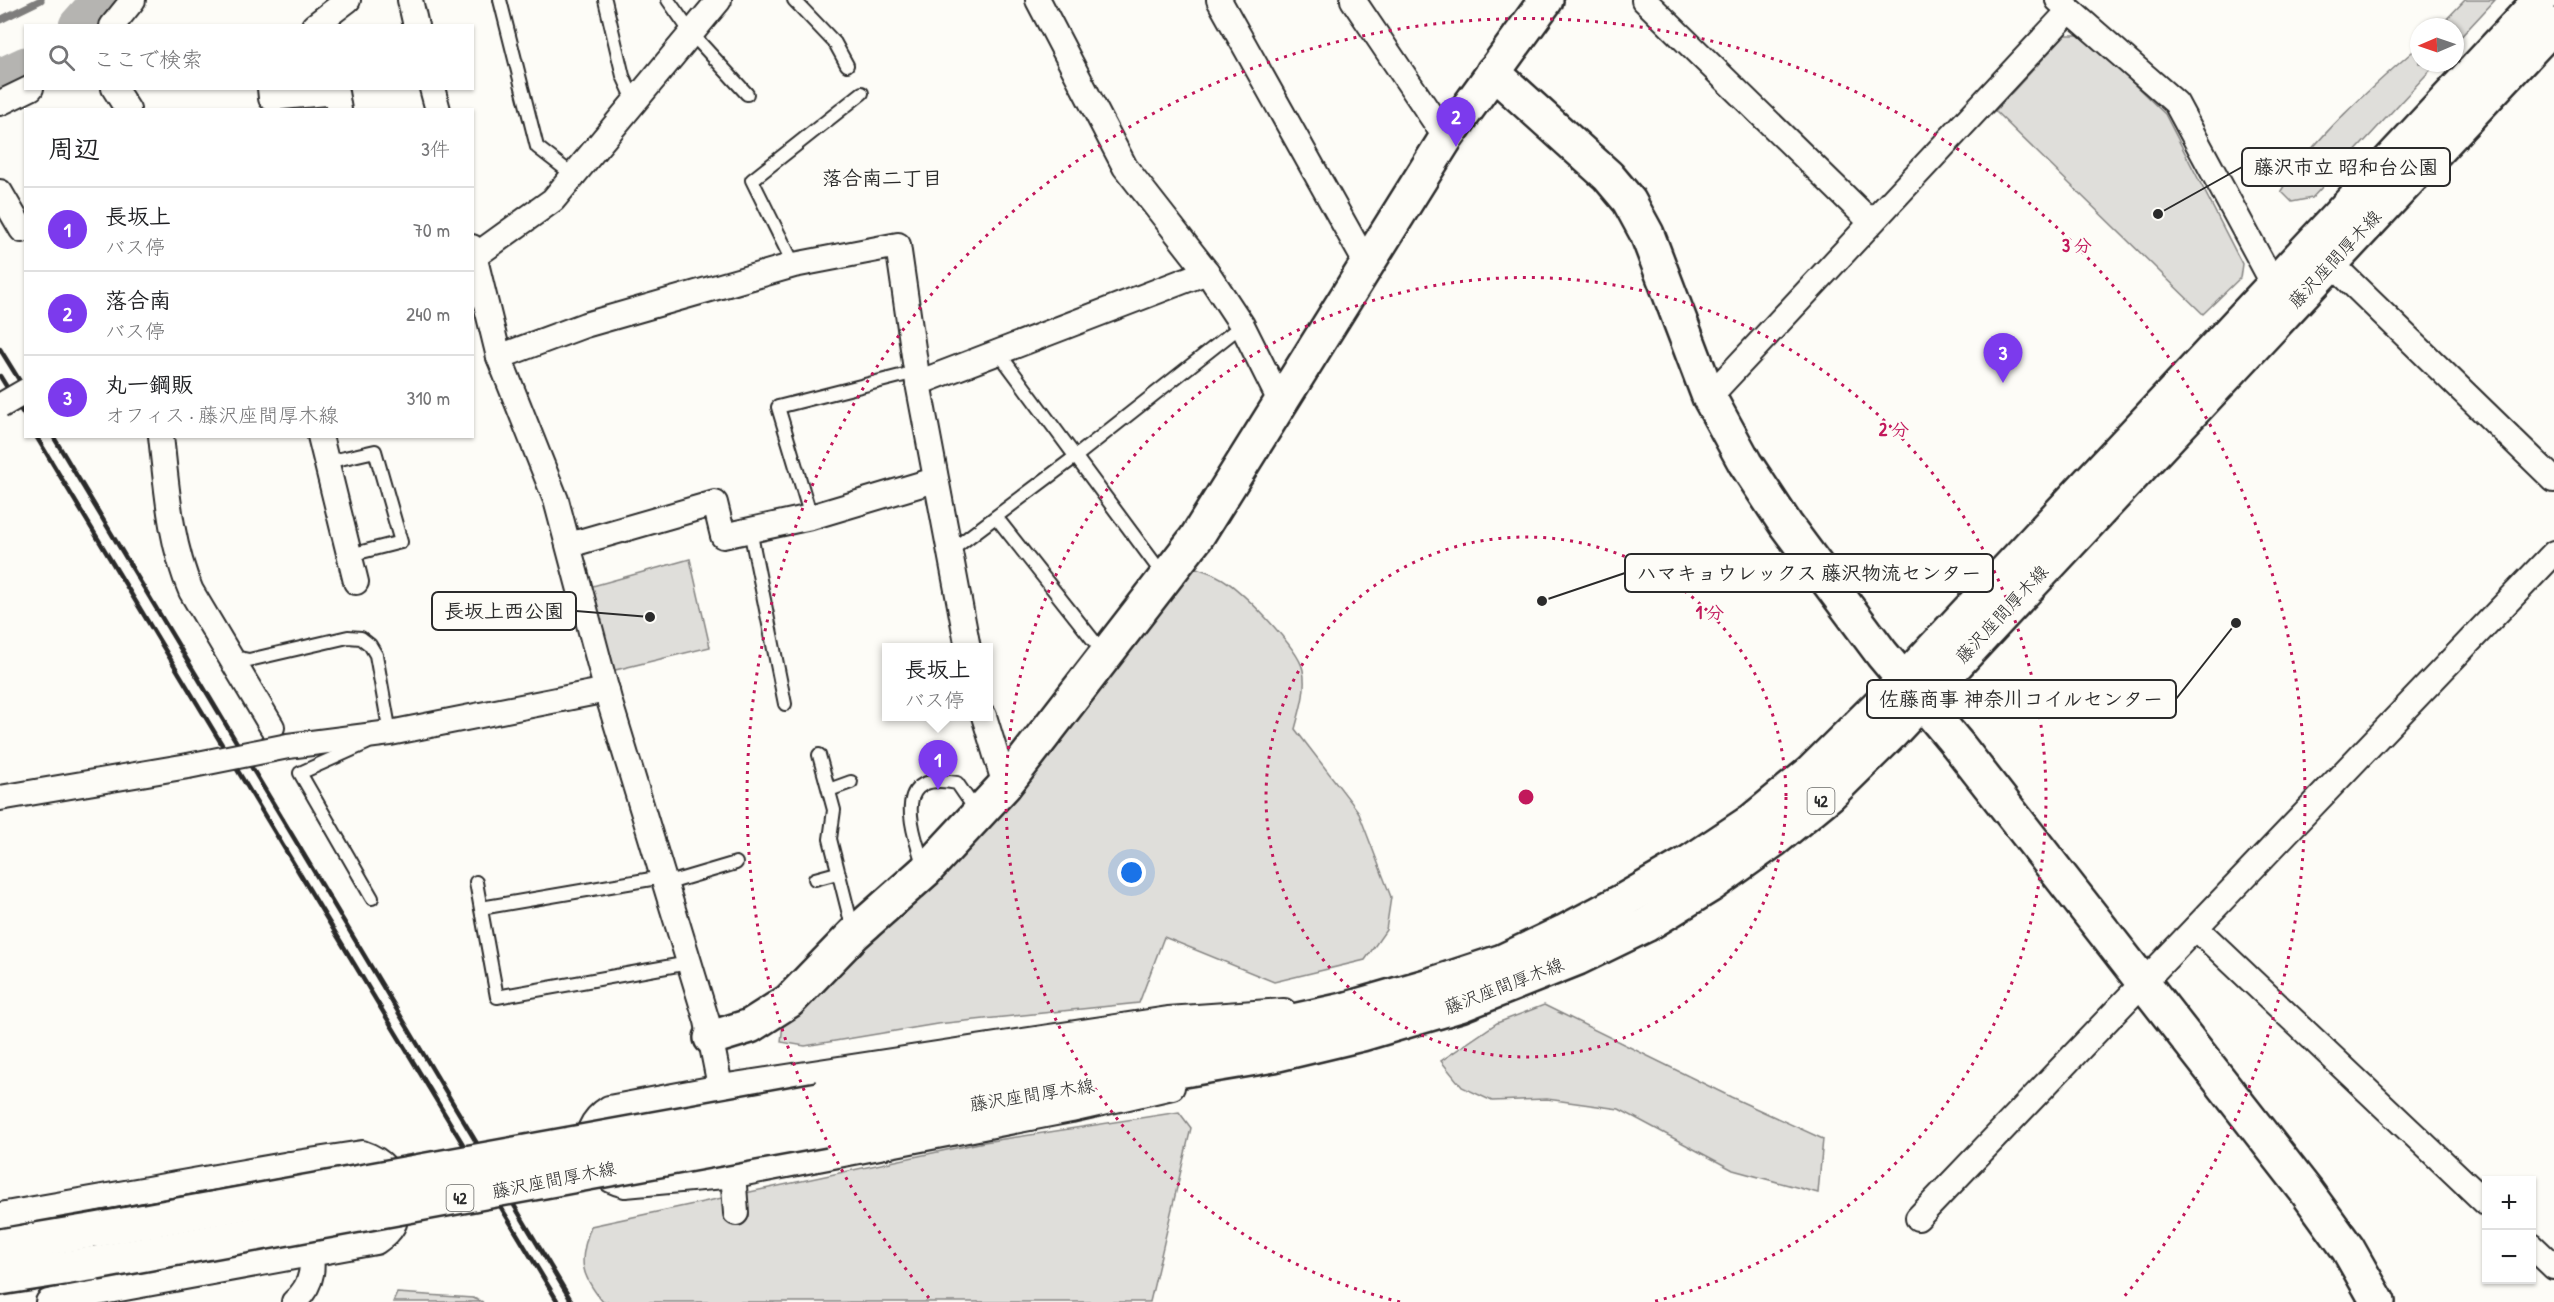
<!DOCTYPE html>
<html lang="ja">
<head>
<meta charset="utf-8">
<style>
  :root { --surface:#fff; --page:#f6f6f6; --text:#202124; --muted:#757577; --line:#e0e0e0; --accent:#7c3aed }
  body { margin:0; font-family:"Patrick Hand","Klee One",sans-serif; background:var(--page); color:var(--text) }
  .controls { position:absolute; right:18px; bottom:18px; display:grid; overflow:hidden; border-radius:0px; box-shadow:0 2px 4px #0004 }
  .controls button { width:54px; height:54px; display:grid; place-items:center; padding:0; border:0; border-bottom:2px solid var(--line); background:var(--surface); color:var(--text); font:30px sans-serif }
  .compass { position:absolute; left:2410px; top:18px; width:54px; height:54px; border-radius:50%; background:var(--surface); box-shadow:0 2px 4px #0004; rotate:268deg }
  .you { position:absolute; left:1132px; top:873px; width:21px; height:21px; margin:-15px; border:4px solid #fff; border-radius:50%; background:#1a73e8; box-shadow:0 0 0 9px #1a73e833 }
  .badge { display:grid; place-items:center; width:39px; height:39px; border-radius:50%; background:var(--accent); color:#fff; font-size:20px; font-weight:700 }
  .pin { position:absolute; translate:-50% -50px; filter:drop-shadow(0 2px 3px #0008) }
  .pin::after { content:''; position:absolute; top:32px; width:21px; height:18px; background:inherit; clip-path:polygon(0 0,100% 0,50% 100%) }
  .popup { position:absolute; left:882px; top:643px; width:111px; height:78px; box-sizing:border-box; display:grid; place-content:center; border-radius:0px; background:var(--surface); filter:drop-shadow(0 2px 4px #0005); font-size:20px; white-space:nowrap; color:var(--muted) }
  .popup b { font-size:22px; color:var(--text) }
  .popup::after { content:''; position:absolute; left:50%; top:100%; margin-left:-12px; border:12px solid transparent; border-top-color:var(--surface) }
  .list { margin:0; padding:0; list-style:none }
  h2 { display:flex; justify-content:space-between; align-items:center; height:78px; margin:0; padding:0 24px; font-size:26px }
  h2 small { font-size:20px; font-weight:400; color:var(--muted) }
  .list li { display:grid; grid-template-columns:39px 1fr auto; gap:18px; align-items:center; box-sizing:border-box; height:84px; padding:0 24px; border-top:2px solid var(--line) }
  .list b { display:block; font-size:22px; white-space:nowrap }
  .list p { margin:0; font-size:20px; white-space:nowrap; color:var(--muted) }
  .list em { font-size:20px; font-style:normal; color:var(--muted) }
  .icon { flex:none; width:33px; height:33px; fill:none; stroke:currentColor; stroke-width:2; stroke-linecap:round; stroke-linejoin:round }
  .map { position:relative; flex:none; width:2554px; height:1302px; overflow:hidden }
  .search { position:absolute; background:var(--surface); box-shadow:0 2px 4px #0004; left:24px; top:24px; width:450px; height:66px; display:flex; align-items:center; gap:15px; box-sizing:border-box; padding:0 21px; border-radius:0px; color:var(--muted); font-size:22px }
  .panel { position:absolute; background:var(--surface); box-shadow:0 2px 4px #0004; left:24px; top:108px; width:450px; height:330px; border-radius:0px }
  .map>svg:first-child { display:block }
  .green { fill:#dfdeda; stroke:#858482; stroke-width:1.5 }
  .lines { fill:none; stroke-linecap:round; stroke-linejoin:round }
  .stream { stroke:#7e7d7b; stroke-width:7 }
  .river { stroke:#b5b4b1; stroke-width:39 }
  .lane-casing { stroke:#2b2b2b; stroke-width:16 }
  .street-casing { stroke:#2b2b2b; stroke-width:28 }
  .secondary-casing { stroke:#2b2b2b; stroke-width:38 }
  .primary-casing { stroke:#2b2b2b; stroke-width:38 }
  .lane { stroke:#fdfcf7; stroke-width:12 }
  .street { stroke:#fdfcf7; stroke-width:24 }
  .secondary { stroke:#fdfcf7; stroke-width:33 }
  .primary { stroke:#fdfcf7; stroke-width:33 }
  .rail { stroke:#2b2b2b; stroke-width:4.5 }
  .street-bridge-casing { stroke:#2b2b2b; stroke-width:28; stroke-linecap:butt }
  .primary-bridge-casing { stroke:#2b2b2b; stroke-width:38; stroke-linecap:butt }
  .street-bridge { stroke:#fdfcf7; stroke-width:24 }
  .primary-bridge { stroke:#fdfcf7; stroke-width:33 }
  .ring { fill:none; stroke:#c2185b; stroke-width:3; stroke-dasharray:3 6 }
  .labels { text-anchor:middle; stroke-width:4.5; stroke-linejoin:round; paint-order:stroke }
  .shield { fill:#fdfcf7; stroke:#6a6a68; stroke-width:1.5 }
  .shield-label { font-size:16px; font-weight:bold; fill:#2b2b2b }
  .street-label { font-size:18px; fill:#2b2b2b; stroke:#fdfcf7 }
  .neighbourhood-label { font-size:20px; font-weight:bold; fill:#2b2b2b; stroke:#fdfcf7 }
  .centre { fill:#c2185b; stroke:#fdfcf7; stroke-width:3 }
  .ring-label { font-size:18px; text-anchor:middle; font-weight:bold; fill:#c2185b; stroke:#fdfcf7; stroke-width:4.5; stroke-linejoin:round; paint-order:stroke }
  .leader { fill:none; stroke:#2b2b2b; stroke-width:2 }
  .callout-dot { fill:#2b2b2b; stroke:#fdfcf7; stroke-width:2 }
  .callout { fill:#fdfcf7; stroke:#2b2b2b; stroke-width:2 }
  .callout-label { font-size:20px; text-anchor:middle; font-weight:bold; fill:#2b2b2b }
</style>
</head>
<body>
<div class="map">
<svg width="2554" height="1302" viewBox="0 0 2554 1302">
  <rect width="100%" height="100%" fill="#fdfcf7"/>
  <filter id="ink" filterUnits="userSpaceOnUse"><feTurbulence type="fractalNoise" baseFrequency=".0167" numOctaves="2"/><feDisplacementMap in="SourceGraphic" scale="12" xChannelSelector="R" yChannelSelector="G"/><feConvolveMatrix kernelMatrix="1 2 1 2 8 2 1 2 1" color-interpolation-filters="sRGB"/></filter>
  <g filter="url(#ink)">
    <g class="green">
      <polygon points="2465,0 2495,0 2455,43 2455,27 2439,27"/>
      <polygon points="2065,35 2083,35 2165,114 2242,264 2240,278 2203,314 1995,111"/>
      <path d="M2419,46v17h18l-125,135 -20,4 -11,-11c29,-50 93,-106 138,-145z"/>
      <polygon points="690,559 710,647 611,671 589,587"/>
      <path d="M1193,567c9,3 18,5 26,10 20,9 80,72 84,93 4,20 -3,40 -8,59l63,82 33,86 -5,33 -21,30 -91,22 -110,-45 -25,66 -202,21 -132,22 -24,-4 2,-18 287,-294 97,-137z"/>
      <polygon points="1544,1005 1731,1097 1823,1139 1818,1193 1733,1170 1619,1109 1547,1099 1492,1101 1462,1087 1441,1061 1497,1023"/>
      <path d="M1179,1112l12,16 -41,174h-547c-23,-28 -25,-41 -12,-76l393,-84z"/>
      <polygon points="397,1293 473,1298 483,1302 393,1302"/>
    </g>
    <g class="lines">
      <polyline class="stream" points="0,20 41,0"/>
      <g class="river">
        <polyline points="78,26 101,0"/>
        <polyline points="0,78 26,66"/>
      </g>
      <defs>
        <g id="lane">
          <polyline points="500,0 537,147 573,175"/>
          <polyline points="605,0 623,76 635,102"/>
          <polyline points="668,0 692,34 747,94"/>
          <polyline points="794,0 835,43 847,65"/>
          <polyline points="794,265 752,180 862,93"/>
          <polyline points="998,352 1164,576"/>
          <polyline points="327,462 375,451 401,542 350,555"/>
          <polyline points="811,517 778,407 916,372"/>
          <polyline points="996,517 1105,655"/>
          <polyline points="750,530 785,704"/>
          <polyline points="949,552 1075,457 1242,325"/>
          <polyline points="230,656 249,660 348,637 361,638 370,645 376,655 390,733 385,735"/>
          <polyline points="367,743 300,773 372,898"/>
          <polyline points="819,755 834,810 830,839 853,930"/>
          <polyline points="829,790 851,782"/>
          <path d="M924,867c-12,-39 -34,-97 33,-84l20,29"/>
          <polyline points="815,879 837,873"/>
          <polyline points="476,882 497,997 689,963"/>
          <polyline points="665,884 736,863"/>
          <polyline points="481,908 663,877"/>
        </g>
        <g id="street">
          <polyline points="410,0 416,26"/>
          <polyline points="1038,0 1125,167 1207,272 1242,325 1281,403"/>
          <polyline points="1219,0 1366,263"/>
          <polyline points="1353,0 1446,138"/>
          <polyline points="1644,0 1871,222"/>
          <polyline points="2058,0 2176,103 2274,285"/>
          <polyline points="112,26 133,0"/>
          <polyline points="314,26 348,0"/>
          <polyline points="114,88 128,110"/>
          <polyline points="270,88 271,98 336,92 339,110"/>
          <polyline points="432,88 438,110"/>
          <polyline points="0,103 31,88"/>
          <polyline points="0,192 22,230 26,229"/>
          <polyline points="472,247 499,357 556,500 610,703 707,1021 723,1101"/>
          <polyline points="475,256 553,200 719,0"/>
          <polyline points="2331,263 2554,480"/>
          <polyline points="499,357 585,325 794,265 898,245 918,383 968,648"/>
          <polyline points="918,383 1207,272"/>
          <polyline points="1709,397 2069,11"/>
          <path d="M161,436c6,53 9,107 30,155l81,136"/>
          <polyline points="320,436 356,582"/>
          <polyline points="569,545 715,503 723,536 811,517 935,480"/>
          <polyline points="984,716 1005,785"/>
          <polyline points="288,746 390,733 607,690"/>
          <polyline points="0,798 188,766"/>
          <polyline points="2196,928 2486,1203"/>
          <path d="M1172,1087l-101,23 -336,65 -110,10c-39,-8 -53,-54 -16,-77l112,-21 447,-68 116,-8"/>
          <polyline points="732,1159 736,1213"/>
          <polyline points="0,1215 290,1164 294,1179"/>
          <polyline points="1918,1218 2554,553"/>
          <polyline points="2532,1246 2554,1267"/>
          <path d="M48,1302l328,-60c7,-5 17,-12 19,-22 2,-8 -5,-46 -9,-52 -7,-8 -15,-12 -24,-15l-72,11"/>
          <path d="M294,1302c21,-19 20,-37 14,-63"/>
        </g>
        <g id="secondary">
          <polyline points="1493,72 1608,176 1629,201 1647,234 1709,397 1745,463 1786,525 1882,654 1958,745 2306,1191 2348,1249 2378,1302"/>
          <polyline points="711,1038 750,1026 789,1001 854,934 925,871 1005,785 1196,538 1446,138 1546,0"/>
        </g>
        <g id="primary">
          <polyline points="819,1099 1252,1030 1343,1010 1433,984 1503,961 1564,932 1626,899 1690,862 1753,820 1810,773 1903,681 2540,0"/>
          <polyline points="823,1130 1274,1055 1362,1034 1460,1005 1578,958 1646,925 1711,885 1774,840 1830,794 1892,733 2554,25"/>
          <polyline points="0,1246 96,1230"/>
          <polyline points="0,1278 96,1263"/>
        </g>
      </defs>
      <use href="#lane" class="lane-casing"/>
      <use href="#street" class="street-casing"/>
      <use href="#secondary" class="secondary-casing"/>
      <use href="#primary" class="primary-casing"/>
      <use href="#lane" class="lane"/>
      <use href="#street" class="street"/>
      <use href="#secondary" class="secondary"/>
      <use href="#primary" class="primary"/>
      <g class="rail">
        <polyline points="0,349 26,391"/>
        <polyline points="0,376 26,418"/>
        <polyline points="36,436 558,1302"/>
        <polyline points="53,436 572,1302"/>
      </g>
      <defs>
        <g id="street-bridge">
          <polyline points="0,406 26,391"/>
          <polyline points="188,766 288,746"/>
        </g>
        <g id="primary-bridge">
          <polyline points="96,1230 819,1099"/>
          <polyline points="96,1263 823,1130"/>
        </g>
      </defs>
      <use href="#street-bridge" class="street-bridge-casing"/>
      <use href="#primary-bridge" class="primary-bridge-casing"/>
      <use href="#street-bridge" class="street-bridge"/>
      <use href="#primary-bridge" class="primary-bridge"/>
    </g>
  </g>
  <g class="ring">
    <circle cx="1526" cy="797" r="260"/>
    <path d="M1400 1302A520 520 0 1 1 1652 1302"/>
    <path d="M929 1298A779 779 0 1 1 2123 1298"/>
  </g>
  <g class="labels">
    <g class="shield">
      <rect x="1807.5" y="788" width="27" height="26" rx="4.5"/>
      <rect x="446.5" y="1185" width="27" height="26" rx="4.5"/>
    </g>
    <g class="shield-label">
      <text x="1821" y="807">42</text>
      <text x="460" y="1204">42</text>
    </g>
    <g class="street-label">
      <text transform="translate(2335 259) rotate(-47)" y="6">藤沢座間厚木線</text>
      <text transform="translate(2002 614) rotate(-47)" y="6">藤沢座間厚木線</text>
      <text transform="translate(1504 986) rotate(-21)" y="6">藤沢座間厚木線</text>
      <text transform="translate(1032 1095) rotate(-9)" y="6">藤沢座間厚木線</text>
      <text transform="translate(554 1180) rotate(-11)" y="6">藤沢座間厚木線</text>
    </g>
    <g class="neighbourhood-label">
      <text x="882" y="185">落合南二丁目</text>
    </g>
  </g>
  <circle cx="1526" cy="797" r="9" class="centre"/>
  <g class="ring-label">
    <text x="2077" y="252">3 分</text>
    <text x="1894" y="436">2 分</text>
    <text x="1710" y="619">1 分</text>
  </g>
  <path class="leader" d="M2158 214L2242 167M1542 601L1625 573M650 617L576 611M2236 623L2176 699"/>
  <g class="callout-dot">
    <circle cx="2158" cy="214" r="6"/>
    <circle cx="1542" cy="601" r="6"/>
    <circle cx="650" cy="617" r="6"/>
    <circle cx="2236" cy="623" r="6"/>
  </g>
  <g class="callout">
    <rect x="2242" y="148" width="208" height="38" rx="6"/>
    <rect x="1625" y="554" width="368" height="38" rx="6"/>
    <rect x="432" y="592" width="144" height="38" rx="6"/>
    <rect x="1867" y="680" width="309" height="38" rx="6"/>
  </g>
  <g class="callout-label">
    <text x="2346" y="174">藤沢市立 昭和台公園</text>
    <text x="1809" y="580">ハマキョウレックス 藤沢物流センター</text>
    <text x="504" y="618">長坂上西公園</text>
    <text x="2021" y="706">佐藤商事 神奈川コイルセンター</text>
  </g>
</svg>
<div class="controls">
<button>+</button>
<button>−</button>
</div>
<svg class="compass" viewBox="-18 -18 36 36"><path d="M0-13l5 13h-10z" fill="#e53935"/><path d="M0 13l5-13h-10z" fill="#757577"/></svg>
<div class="you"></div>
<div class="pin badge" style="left:938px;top:790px">1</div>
<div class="popup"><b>長坂上</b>バス停</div>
<div class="pin badge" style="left:1456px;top:147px">2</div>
<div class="pin badge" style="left:2003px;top:383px">3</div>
<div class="search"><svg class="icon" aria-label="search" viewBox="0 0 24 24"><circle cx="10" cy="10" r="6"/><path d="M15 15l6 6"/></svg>ここで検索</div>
<section class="panel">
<h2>周辺<small>3件</small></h2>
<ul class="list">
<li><span class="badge">1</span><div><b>長坂上</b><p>バス停</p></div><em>70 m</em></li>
<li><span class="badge">2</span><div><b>落合南</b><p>バス停</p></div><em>240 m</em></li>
<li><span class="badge">3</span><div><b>丸一鋼販</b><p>オフィス · 藤沢座間厚木線</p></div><em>310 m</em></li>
</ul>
</section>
</div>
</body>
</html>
